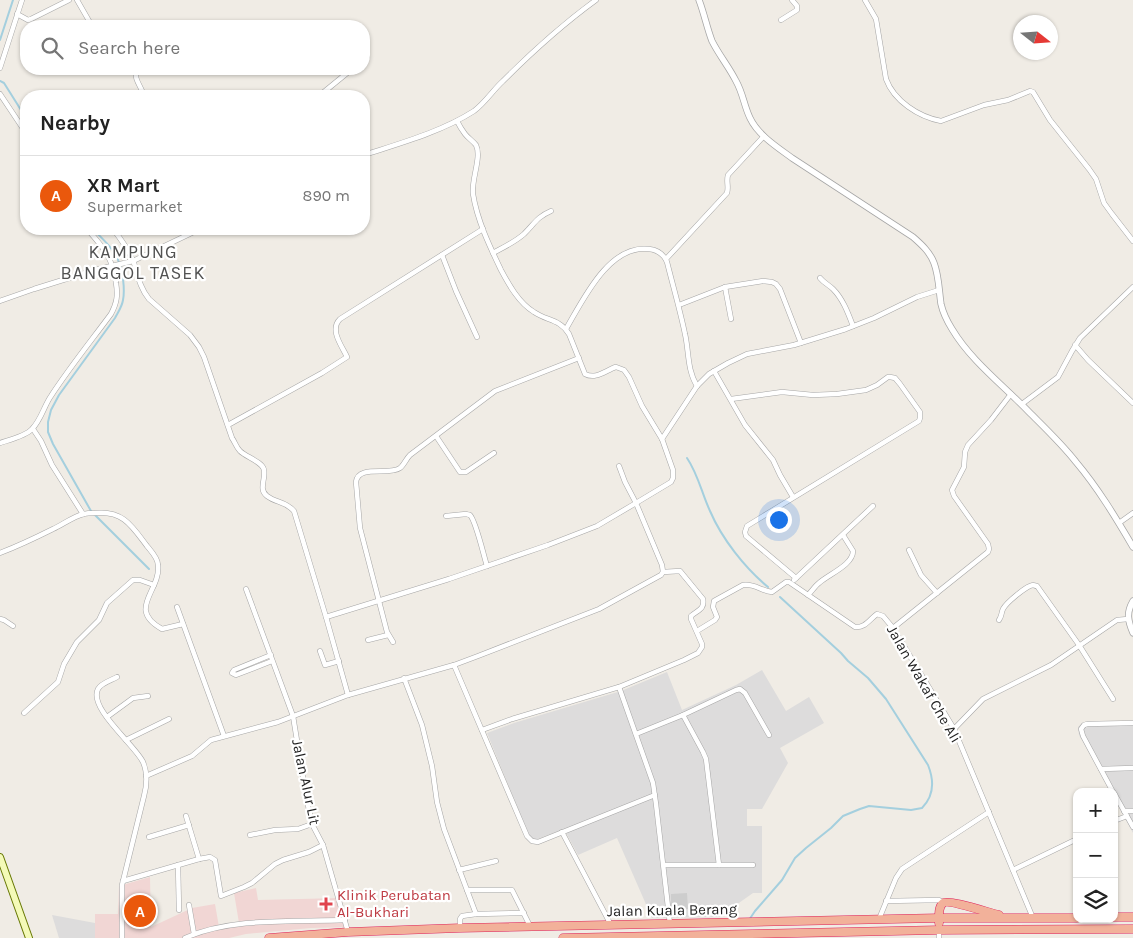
<!DOCTYPE html>
<html lang="en">
<head>
<meta charset="utf-8">
<style>
  :root { --surface:#fff; --page:#f2f2f2; --text:#222; --muted:#767676; --line:#e0e0e0; --accent:#ea580c }
  body { margin:0; font-family:Karla,sans-serif; background:var(--page); color:var(--text) }
  .controls { position:absolute; right:15px; bottom:15px; display:grid; overflow:hidden; border-radius:10px; box-shadow:0 1px 4px #0004 }
  .controls button { width:45px; height:45px; display:grid; place-items:center; padding:0; border:0; border-bottom:1px solid var(--line); background:var(--surface); color:var(--text); font:25px sans-serif }
  .compass { position:absolute; left:1013px; top:15px; width:45px; height:45px; border-radius:50%; background:var(--surface); box-shadow:0 1px 4px #0004; rotate:107deg }
  .you { position:absolute; left:778px; top:519px; width:18px; height:18px; margin:-12px; border:4px solid #fff; border-radius:50%; background:#1a73e8; box-shadow:0 0 0 8px #1a73e833 }
  .badge { display:grid; place-items:center; width:32px; height:32px; border-radius:50%; background:var(--accent); color:#fff; font-size:16px; font-weight:700 }
  .pin { position:absolute; translate:-50% -50%; border:2px solid #fff; box-shadow:0 1px 5px #0006 }
  .list { margin:0; padding:0; list-style:none }
  h2 { display:flex; justify-content:space-between; align-items:center; height:65px; margin:0; padding:0 20px; font-size:21px }
  h2 small { font-size:16px; font-weight:400; color:var(--muted) }
  .list li { display:grid; grid-template-columns:32px 1fr auto; gap:15px; align-items:center; box-sizing:border-box; height:80px; padding:0 20px; border-top:1px solid var(--line) }
  .list b { display:block; font-size:19px; white-space:nowrap }
  .list p { margin:0; font-size:16px; white-space:nowrap; color:var(--muted) }
  .list em { font-size:16px; font-style:normal; color:var(--muted) }
  .icon { flex:none; width:28px; height:28px; fill:none; stroke:currentColor; stroke-width:2; stroke-linecap:round; stroke-linejoin:round }
  .map { position:relative; flex:none; width:1133px; height:938px; overflow:hidden }
  .search { position:absolute; background:var(--surface); box-shadow:0 1px 4px #0004; left:20px; top:20px; width:350px; height:55px; display:flex; align-items:center; gap:12px; box-sizing:border-box; padding:0 18px; border-radius:20px; color:var(--muted); font-size:19px }
  .panel { position:absolute; background:var(--surface); box-shadow:0 1px 4px #0004; left:20px; top:90px; width:350px; height:145px; border-radius:20px }
  .map>svg:first-child { display:block }
  .residential { fill:#dddcdc }
  .commercial { fill:#f1d6d4 }
  .religious { fill:#cdcdcd }
  .lines { fill:none; stroke-linecap:round; stroke-linejoin:round }
  .stream { stroke:#a4cfde; stroke-width:2 }
  .minor-casing { stroke:#a6a6a6; stroke-width:5.5 }
  .tertiary-casing { stroke:#a6a6a6; stroke-width:7 }
  .secondary-casing { stroke:#677803; stroke-width:8 }
  .trunk-casing { stroke:#de225b; stroke-width:9 }
  .minor { stroke:#fff; stroke-width:4.5 }
  .tertiary { stroke:#fff; stroke-width:5.5 }
  .secondary { stroke:#f4fab8; stroke-width:6 }
  .trunk { stroke:#f2b19a; stroke-width:8 }
  .health-dot { fill:#e0444e; stroke:#fff; stroke-width:2 }
  .labels { text-anchor:middle; stroke-width:4.5; stroke-linejoin:round; paint-order:stroke }
  .street-label { font-size:15px; fill:#1f1f1f; stroke:#fff }
  .health-label { font-size:15px; fill:#be3a42; stroke:#fff; text-anchor:start }
  .quarter-label { font-size:18px; letter-spacing:1px; fill:#525252; stroke:#fff }
</style>
</head>
<body>
<div class="map">
<svg width="1133" height="938" viewBox="0 0 1133 938">
  <rect width="100%" height="100%" fill="#f0ece5"/>
  <g class="residential">
    <polygon points="762,670 786,711 809,697 824,723 780,748 788,763 762,809 747,809 747,826 762,826 762,893 753,893 719,917 652,918 617,838 578,855 564,829 535,840 529,836 487,733 514,723 621,691 667,672 682,710 736,685"/>
    <polygon points="1133,721 1133,833 1114,798 1114,792 1111,792 1079,735 1078,727 1082,723"/>
    <polygon points="52,915 95,923 95,938 59,938"/>
  </g>
  <polygon class="commercial" points="150,877 151,927 192,908 215,904 219,927 239,923 234,893 256,888 258,900 340,898 349,927 311,928 246,934 229,938 95,938 95,914 118,914 119,886"/>
  <polygon class="religious" points="687,893 688,909 671,909 671,894"/>
  <g class="lines">
    <g class="stream">
      <polyline points="0,40 13,0"/>
      <polyline points="0,81 4,83 26,118"/>
      <path d="M93,229c8,9 21,19 25,31 5,10 7,30 5,40 -1,7 -5,12 -8,18l-56,77 -8,15 -3,12v10l5,12 38,67 58,58"/>
      <path d="M687,458c11,16 15,36 23,53 12,28 35,57 58,76"/>
      <path d="M749,920l6,-9 27,-31 13,-22 11,-10 25,-20 12,-12 17,-7 9,-3 42,4 11,-2c12,-12 12,-28 6,-43l-42,-66 -18,-21 -20,-17 -7,-8 -61,-56"/>
    </g>
    <defs>
      <g id="minor">
        <polyline points="77,0 92,26"/>
        <path d="M865,0l11,19 10,60c8,22 33,38 55,42l43,-16 24,-5 22,-9 3,1 17,28 39,49 7,10 8,24 8,11 21,27"/>
        <polyline points="17,14 28,20 31,19 69,0"/>
        <polyline points="781,20 797,10 797,6 792,0"/>
        <polyline points="364,60 367,57"/>
        <polyline points="0,68 22,0"/>
        <path d="M136,69c-2,12 5,16 8,27"/>
        <polyline points="0,94 26,133"/>
        <polyline points="319,96 352,69"/>
        <path d="M364,155c37,-12 77,-23 110,-44 11,-8 19,-21 29,-30 29,-29 60,-57 93,-81"/>
        <path d="M113,229c8,10 16,22 21,34 4,13 6,25 15,36l41,36 9,12 5,10 28,81c3,4 4,9 8,13 6,6 23,11 24,19 2,9 -6,19 3,26 9,7 18,5 27,15l32,106 22,78"/>
        <path d="M493,253c11,-6 22,-11 31,-19 11,-11 13,-17 27,-23"/>
        <polyline points="442,255 456,291 477,337"/>
        <path d="M666,259l61,-66c2,-6 -1,-12 1,-18l36,-39"/>
        <path d="M820,278c4,5 9,7 13,11 10,10 15,24 20,37"/>
        <polyline points="725,287 731,319"/>
        <polyline points="0,301 34,289 95,270 133,261 200,229"/>
        <polyline points="679,305 725,287 763,281 772,282 776,284 780,289 801,343"/>
        <path d="M566,329c17,-29 43,-85 83,-80 9,1 15,6 18,13 6,24 13,48 18,72 4,17 2,36 12,52"/>
        <polyline points="1075,345 1088,360 1133,403"/>
        <polyline points="714,371 745,425 773,460 780,475 793,497"/>
        <polyline points="731,399 782,392 813,395 837,394 866,390 877,385 888,377 890,377 895,378 900,384 920,412 920,418 919,421 747,526 745,532 746,536 796,578"/>
        <polyline points="1022,404 1058,377 1072,351 1080,338 1133,287"/>
        <path d="M228,425l94,-52 25,-16c-5,-11 -18,-27 -7,-38l143,-90"/>
        <polyline points="33,429 41,441 52,465 83,514"/>
        <polyline points="436,436 460,472 466,472 494,453"/>
        <polyline points="662,439 697,386 709,374 728,363 747,354 794,345 846,329 874,318 917,297 939,290"/>
        <path d="M0,443c9,-3 26,-7 32,-14 9,-9 12,-23 19,-33 19,-29 40,-55 60,-82 6,-11 7,-19 5,-31 -3,-25 -13,-36 -29,-54"/>
        <path d="M446,516l20,-2c1,0 3,1 4,1 6,6 14,42 17,51"/>
        <polyline points="1119,523 1133,513"/>
        <polyline points="909,550 921,575 937,593"/>
        <path d="M0,553c18,-7 35,-15 53,-24 9,-4 21,-13 31,-15 3,-1 7,-1 11,-1 28,-3 37,13 52,33 4,5 11,12 11,19 3,26 -32,44 4,64l21,-5"/>
        <polyline points="794,580 873,506"/>
        <polyline points="246,589 293,716 306,796 312,824 323,845 348,932"/>
        <path d="M808,595c4,-4 7,-9 11,-12 10,-9 34,-18 34,-32l-10,-16"/>
        <polyline points="177,607 224,736"/>
        <polyline points="326,617 449,579 548,545 597,526 636,503 625,482 619,466"/>
        <polyline points="0,619 4,620 13,626"/>
        <path d="M999,620c3,-4 2,-7 4,-11 3,-6 23,-23 30,-24 1,0 2,1 4,1l42,59 34,54"/>
        <polyline points="893,628 988,552 989,549 988,544 954,496 952,490 964,467 965,452 968,445 991,420 1011,394"/>
        <path d="M697,631l18,-11 2,-3 -4,-10 1,-6 29,-16c11,-2 18,6 29,7l14,-10h3l66,45c10,1 14,-7 22,-13l6,2 10,12 61,101 79,189"/>
        <polyline points="368,640 388,635"/>
        <path d="M393,642l-6,-10 -27,-104 -4,-46c2,-18 33,-6 44,-14 4,-3 6,-9 10,-13l85,-64 84,-33"/>
        <polyline points="320,651 325,665 339,661"/>
        <polyline points="271,655 234,670 232,673 236,675 272,661"/>
        <polyline points="454,665 527,836 532,841 538,842 655,795"/>
        <path d="M117,677c-5,3 -16,6 -19,12 -10,19 37,56 45,73 5,12 4,23 1,34l-20,81 -2,8v53"/>
        <polyline points="404,678 422,725 432,766 437,802 444,829 476,914"/>
        <polyline points="619,687 653,783 656,804 670,924"/>
        <polyline points="24,713 58,682 64,664 77,642 99,620 107,603 133,580 140,580 154,585"/>
        <polyline points="683,715 703,752 706,759 719,865"/>
        <polyline points="107,717 133,698 148,696"/>
        <polyline points="954,729 983,699 1051,665 1117,620 1128,619"/>
        <path d="M482,730l30,-11 107,-32 65,-27 14,-7 4,-6v-3l-11,-25v-3c7,-6 14,-7 12,-17l-23,-28 -17,1"/>
        <polyline points="636,734 683,715 736,690 740,689 745,693 769,735"/>
        <polyline points="126,740 169,719"/>
        <polyline points="1101,769 1133,768"/>
        <path d="M146,776l46,-20 19,-16 67,-18 70,-27 106,-30 24,-9 121,-47 62,-34 2,-3 -1,-7 -26,-62 35,-21 2,-4v-8l-11,-31 -20,-33 -13,-29 -5,-7 -8,-3c-10,3 -20,13 -31,7l-16,-40c-9,-15 -22,-13 -35,-22 -15,-9 -25,-27 -33,-42 -11,-23 -24,-50 -28,-76 -2,-14 9,-37 3,-49 -3,-4 -8,-7 -11,-11 -3,-4 -6,-9 -8,-13"/>
        <polyline points="1113,792 1083,736 1081,729 1084,725 1087,724 1133,723"/>
        <polyline points="1114,793 1133,827"/>
        <polyline points="1124,811 1133,811"/>
        <polyline points="186,816 199,859"/>
        <polyline points="1114,821 1127,816"/>
        <polyline points="562,832 611,925"/>
        <polyline points="250,835 275,830 298,829 312,824"/>
        <polyline points="149,837 189,825"/>
        <polyline points="178,865 179,910"/>
        <polyline points="664,865 753,865"/>
        <polyline points="459,870 496,861"/>
        <polyline points="1013,870 1077,839"/>
        <polyline points="123,881 199,859 210,857 215,860 221,896 244,887 252,883 275,864 283,860 309,852 323,845"/>
        <polyline points="467,890 512,890 530,926"/>
        <polyline points="886,901 939,900 943,903"/>
        <polyline points="189,905 194,934"/>
        <polyline points="879,919 896,878 902,869 989,812"/>
        <polyline points="460,928 460,919 462,916 476,914 524,913"/>
        <polyline points="939,930 939,938"/>
        <path d="M185,938c47,-21 109,-16 160,-18"/>
      </g>
      <g id="tertiary">
        <path d="M699,0c5,13 8,28 13,41 7,14 17,26 24,40 7,12 8,25 14,37 8,17 27,29 42,40l121,79c8,7 17,15 21,26 5,13 5,28 7,41 2,9 6,17 11,25 19,32 51,56 77,83 16,16 33,32 47,50 22,26 40,56 57,85"/>
        <path d="M1133,601c-7,12 -5,20 0,32"/>
      </g>
      <polyline id="secondary" points="0,857 29,938"/>
      <g id="trunk">
        <polyline points="1114,917 1133,917"/>
        <path d="M939,923c0,-6 -1,-16 4,-20 5,-4 47,10 56,12"/>
        <polyline points="269,938 348,932 460,928 939,918 1077,918"/>
        <polyline points="563,938 939,930 1133,929"/>
      </g>
    </defs>
    <use href="#minor" class="minor-casing"/>
    <use href="#tertiary" class="tertiary-casing"/>
    <use href="#secondary" class="secondary-casing"/>
    <use href="#trunk" class="trunk-casing"/>
    <use href="#minor" class="minor"/>
    <use href="#tertiary" class="tertiary"/>
    <use href="#secondary" class="secondary"/>
    <use href="#trunk" class="trunk"/>
  </g>
  <path class="health-dot" d="M323.5 896.5h5v5h5v5h-5v5h-5v-5h-5v-5h5z"/>
  <g class="labels">
    <g class="street-label">
      <text transform="translate(924 684) rotate(60)" y="5">Jalan Wakaf Che Ali</text>
      <text transform="translate(306 782) rotate(78)" y="5">Jalan Alur Lit</text>
      <text transform="translate(672 910) rotate(-1)" y="5">Jalan Kuala Berang</text>
    </g>
    <g class="health-label">
      <text x="337" y="900">Klinik Perubatan<tspan x="337" dy="17">Al-Bukhari</tspan></text>
    </g>
    <g class="quarter-label">
      <text x="133" y="258">KAMPUNG<tspan x="133" dy="21">BANGGOL TASEK</tspan></text>
    </g>
  </g>
</svg>
<div class="controls">
<button>+</button>
<button>−</button>
<button><svg class="icon" aria-label="layers" viewBox="0 0 24 24"><path d="M12 4l9 5-9 5-9-5zM3 14l9 5 9-5"/></svg></button>
</div>
<svg class="compass" viewBox="-18 -18 36 36"><path d="M0-13l5 13h-10z" fill="#e53935"/><path d="M0 13l5-13h-10z" fill="#767676"/></svg>
<div class="you"></div>
<div class="pin badge" style="left:140px;top:911px">A</div>
<div class="search"><svg class="icon" aria-label="search" viewBox="0 0 24 24"><circle cx="10" cy="10" r="6"/><path d="M15 15l6 6"/></svg>Search here</div>
<section class="panel">
<h2>Nearby<small></small></h2>
<ul class="list">
<li><span class="badge">A</span><div><b>XR Mart</b><p>Supermarket</p></div><em>890 m</em></li>
</ul>
</section>
</div>
</body>
</html>
